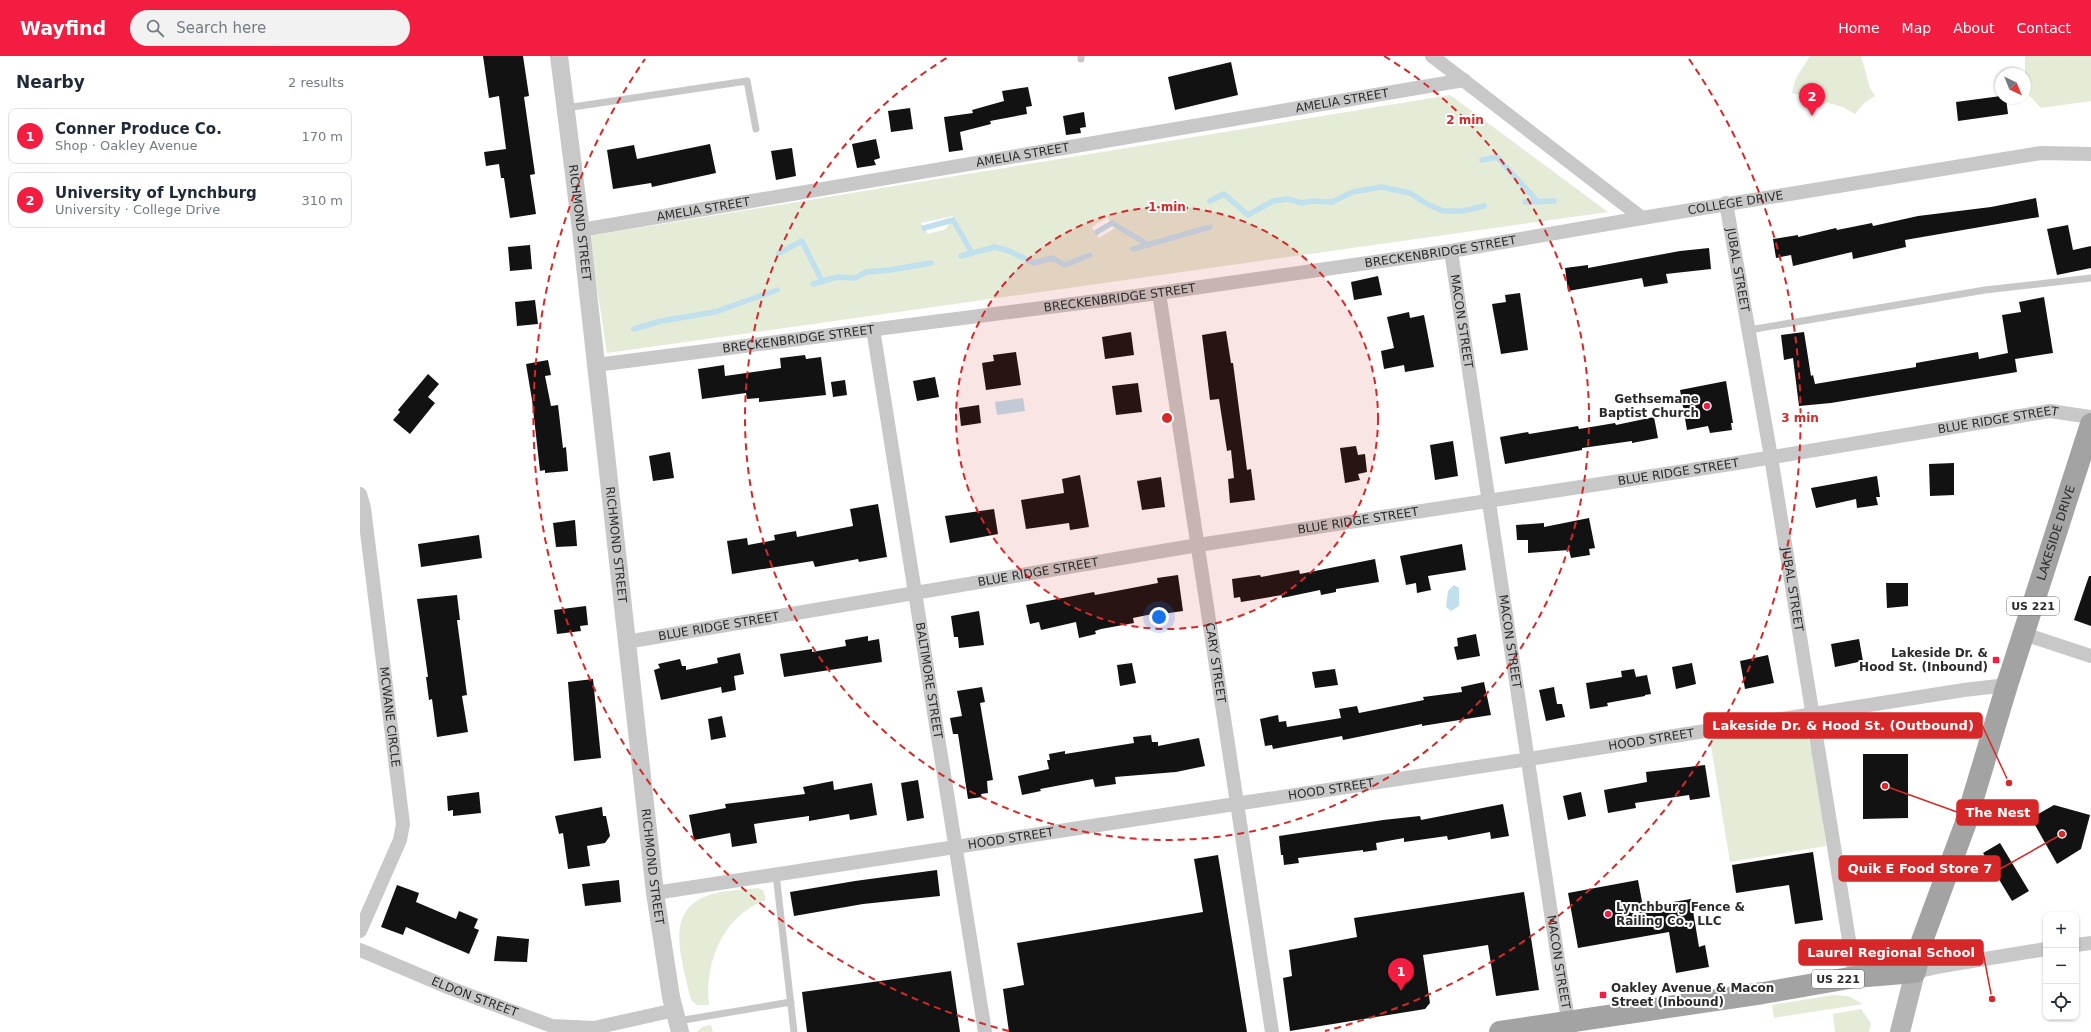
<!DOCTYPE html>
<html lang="en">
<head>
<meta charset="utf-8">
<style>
  :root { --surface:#fff; --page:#f2f2f3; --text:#1f2937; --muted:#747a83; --line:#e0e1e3; --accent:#f31d41 }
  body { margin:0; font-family:"DejaVu Sans",sans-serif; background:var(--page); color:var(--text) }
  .controls { position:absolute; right:12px; bottom:12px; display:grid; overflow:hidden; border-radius:8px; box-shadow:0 1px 3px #0004 }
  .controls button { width:36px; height:36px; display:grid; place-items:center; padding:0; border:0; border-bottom:1px solid var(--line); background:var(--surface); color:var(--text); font:20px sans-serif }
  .compass { position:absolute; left:1635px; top:12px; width:36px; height:36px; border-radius:50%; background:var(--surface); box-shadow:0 1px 3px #0004; rotate:137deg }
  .you { position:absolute; left:799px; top:561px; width:14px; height:14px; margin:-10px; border:3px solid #fff; border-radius:50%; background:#1a73e8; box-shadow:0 0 0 6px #1a73e833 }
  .badge { display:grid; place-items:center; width:26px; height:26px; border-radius:50%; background:var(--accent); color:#fff; font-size:13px; font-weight:700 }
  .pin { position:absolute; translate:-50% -33px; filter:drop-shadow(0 1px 2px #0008) }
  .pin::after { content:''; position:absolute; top:21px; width:14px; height:12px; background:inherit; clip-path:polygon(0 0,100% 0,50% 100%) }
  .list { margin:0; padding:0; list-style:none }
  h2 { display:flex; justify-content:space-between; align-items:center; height:52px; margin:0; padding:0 16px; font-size:17px }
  h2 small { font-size:13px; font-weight:400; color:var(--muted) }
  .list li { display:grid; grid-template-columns:26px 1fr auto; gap:12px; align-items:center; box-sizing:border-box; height:56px; margin:0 8px 8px; padding:0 8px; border:1px solid var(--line); border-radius:8px }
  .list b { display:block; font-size:15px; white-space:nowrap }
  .list p { margin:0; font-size:13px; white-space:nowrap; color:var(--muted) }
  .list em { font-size:13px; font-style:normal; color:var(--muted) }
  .icon { flex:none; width:22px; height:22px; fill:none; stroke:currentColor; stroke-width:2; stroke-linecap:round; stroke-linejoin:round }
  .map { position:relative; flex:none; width:1731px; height:976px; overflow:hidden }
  header { display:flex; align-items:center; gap:24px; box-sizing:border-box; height:56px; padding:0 20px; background:var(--accent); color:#fff }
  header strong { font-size:19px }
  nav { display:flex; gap:22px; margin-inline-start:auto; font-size:14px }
  .search { width:280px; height:36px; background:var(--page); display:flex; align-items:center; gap:10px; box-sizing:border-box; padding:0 14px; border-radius:22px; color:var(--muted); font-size:15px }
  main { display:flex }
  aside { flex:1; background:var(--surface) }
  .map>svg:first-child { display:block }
  .green { fill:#e4ebd7; fill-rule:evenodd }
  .water { fill:#c1e0ed }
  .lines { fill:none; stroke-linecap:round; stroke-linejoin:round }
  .stream { stroke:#c1e0ed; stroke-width:5.5 }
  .building { fill:#121212 }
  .service { stroke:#c8c8c8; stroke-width:7 }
  .minor { stroke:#c8c8c8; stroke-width:14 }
  .tertiary { stroke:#c8c8c8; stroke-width:18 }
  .secondary { stroke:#b5b5b5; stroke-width:20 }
  .primary { stroke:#a3a3a3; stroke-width:22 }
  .ring { fill:none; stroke:#d62828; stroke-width:2; stroke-dasharray:7 5 }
  .poi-dot { fill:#f31d41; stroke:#fff; stroke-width:1.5 }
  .labels { text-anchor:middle; stroke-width:4; stroke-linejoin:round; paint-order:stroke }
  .shield { fill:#fff; stroke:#6b6b6b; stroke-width:1 }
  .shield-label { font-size:11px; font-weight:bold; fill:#2b2b2b }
  .street-label { font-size:12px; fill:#2b2b2b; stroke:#fff }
  .poi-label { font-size:12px; font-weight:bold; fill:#2b2b2b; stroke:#fff; text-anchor:end }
  .centre { fill:#d62828; stroke:#fff; stroke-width:2 }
  .ring-label { font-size:12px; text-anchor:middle; font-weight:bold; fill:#d62828; stroke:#fff; stroke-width:4; stroke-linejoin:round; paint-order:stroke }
  .leader { fill:none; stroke:#d62828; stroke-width:1.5 }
  .callout-dot { fill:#d62828; stroke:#fff; stroke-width:1.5 }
  .callout { fill:#d62828; stroke:#d62828; stroke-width:1.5 }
  .callout-label { font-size:13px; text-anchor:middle; font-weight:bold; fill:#fff }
</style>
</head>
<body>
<header>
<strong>Wayfind</strong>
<div class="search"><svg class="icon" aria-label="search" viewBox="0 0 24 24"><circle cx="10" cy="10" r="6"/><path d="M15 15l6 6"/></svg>Search here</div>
<nav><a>Home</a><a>Map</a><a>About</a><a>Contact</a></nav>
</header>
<main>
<aside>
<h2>Nearby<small>2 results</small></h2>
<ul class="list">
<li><span class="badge">1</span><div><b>Conner Produce Co.</b><p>Shop · Oakley Avenue</p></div><em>170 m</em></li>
<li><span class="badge">2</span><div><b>University of Lynchburg</b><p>University · College Drive</p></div><em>310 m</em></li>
</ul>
</aside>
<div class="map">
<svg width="1731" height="976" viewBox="0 0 1731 976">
  <rect width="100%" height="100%" fill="#fff"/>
  <g class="green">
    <polygon points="1450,0 1501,0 1510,32 1515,40 1504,47 1495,58 1483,51 1432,37 1436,22"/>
    <polygon points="1665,0 1731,0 1731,45 1681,52 1665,35"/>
    <path d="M1090,39l158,117 -1001,141 -18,-117zM593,160l-7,13 -18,5 -7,-11zM747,161l8,11 -16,10 -7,-11z"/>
    <path d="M1434,671c3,2 8,4 11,6 11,14 19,92 21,113l-96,16 -20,-122z"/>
    <path d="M398,832l5,2 3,10c-43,15 -62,63 -57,105h-12l-5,-4 -3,-8c-6,-31 -25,-79 15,-96 16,-7 37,-7 54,-9z"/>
    <polygon points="1473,939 1488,940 1503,948 1414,962 1412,949"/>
    <polygon points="1501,953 1511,967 1509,976 1475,976 1473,958"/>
    <polygon points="351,969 353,976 337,976 342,971"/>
  </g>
  <g class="water">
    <polygon points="663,342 665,355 637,359 635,346"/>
    <polygon points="1094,529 1099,532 1099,550 1091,555 1086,551 1088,535"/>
  </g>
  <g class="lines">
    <g class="stream">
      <polyline points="1122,104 1137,101 1178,146"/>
      <polyline points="850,145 864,138 888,159 913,145 927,143 942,147 951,145 972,146 993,136 1021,131 1050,137 1067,148 1083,155 1103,155 1124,150"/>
      <polyline points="1165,146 1194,145"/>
      <polyline points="564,172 593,164 612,197"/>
      <polyline points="737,176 752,167 789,189"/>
      <polyline points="773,193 850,171"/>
      <polyline points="419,197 442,185 462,225"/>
      <polyline points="601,200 635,191 649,195 674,207 692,202 705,209 730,199"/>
      <polyline points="453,228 477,221 495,222 506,216 530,214 571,207"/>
      <polyline points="274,273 301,265 355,256 417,234"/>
    </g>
  </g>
  <g class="building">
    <polygon points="123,0 163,0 169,40 164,41 175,118 170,119 176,158 150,162 144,122 141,122 139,108 126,110 124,96 146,93 139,40 129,42"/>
    <polygon points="871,6 878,39 815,54 808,21"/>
    <polygon points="668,31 672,50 666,51 667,58 630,65 631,68 600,76 603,94 589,96 584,61 613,57 612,54 644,45 642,35"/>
    <polygon points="1641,40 1641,42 1646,42 1648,58 1598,65 1596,46"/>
    <polygon points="550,52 553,73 531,76 528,55"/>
    <polygon points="724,56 726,71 720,72 721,77 706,79 703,60"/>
    <polygon points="516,83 520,102 514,104 516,109 497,112 492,88"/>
    <polygon points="350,88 356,117 292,131 291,127 253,133 247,94 274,89 277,103"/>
    <polygon points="432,92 436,120 416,124 411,95"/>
    <polygon points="1676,142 1679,161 1545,184 1546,191 1493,203 1492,196 1433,210 1431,199 1416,202 1413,183 1438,179 1438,181 1476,172 1477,174 1512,167 1513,170 1558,160 1631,151"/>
    <polygon points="1708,169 1713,194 1731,190 1731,212 1697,219 1687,173"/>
    <polygon points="170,189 172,213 150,215 148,191"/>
    <polygon points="1349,192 1351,213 1306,218 1308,227 1284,231 1282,222 1208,235 1205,212 1228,209 1228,212 1320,195"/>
    <polygon points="1018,220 1022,239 994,244 991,226"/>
    <polygon points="1160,237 1168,294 1141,298 1132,248 1146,246 1145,239"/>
    <polygon points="1684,241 1693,297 1655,303 1657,316 1471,347 1439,350 1433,302 1424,304 1421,279 1444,276 1451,320 1453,319 1455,328 1556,311 1556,307 1618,296 1619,303 1648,297 1642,259 1661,256 1659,246"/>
    <polygon points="175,244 178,268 157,270 155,246"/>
    <polygon points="1049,256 1050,262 1064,259 1074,311 1045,316 1044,309 1024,313 1021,295 1034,292 1027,261"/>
    <polygon points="866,275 871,307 873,307 887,414 891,413 895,444 870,447 868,423 874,422 871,394 867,395 859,343 850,344 842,279"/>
    <polygon points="771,276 774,299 745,303 742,281"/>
    <polygon points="656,296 661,329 626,334 622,307 634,305 633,299"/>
    <polygon points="445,299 446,303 461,301 466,339 399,346 399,342 387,343 386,337 342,343 338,313 364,309 365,320 421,312 420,302"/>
    <polygon points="188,304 191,319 185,320 191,350 198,349 203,392 206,391 208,415 185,417 185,414 180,415 172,344 166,308"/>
    <polygon points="68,318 79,328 68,341 75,347 50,378 33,364 40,356 38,354"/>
    <polygon points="575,321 579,341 557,345 553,325"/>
    <polygon points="485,324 487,339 473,341 471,326"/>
    <polygon points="1366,325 1373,367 1371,367 1372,374 1350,377 1348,370 1327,374 1320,334"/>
    <polygon points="778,327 782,356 756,359 752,330"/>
    <polygon points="619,349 621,367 601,370 599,352"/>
    <polygon points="1294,361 1298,382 1272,387 1272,385 1222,392 1222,394 1145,408 1140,381 1168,376 1169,378 1218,370 1219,373 1255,367 1256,369"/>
    <polygon points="1093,385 1098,420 1075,424 1070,389"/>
    <polygon points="996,390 998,399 1005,398 1007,416 998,418 1000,424 985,427 980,392"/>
    <polygon points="310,396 314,422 293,425 289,400"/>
    <polygon points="1594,407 1594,439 1570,440 1569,408"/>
    <polygon points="720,419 729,471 710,474 709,467 666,473 661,444 704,437 702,423"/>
    <polygon points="1517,420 1520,441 1516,441 1518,449 1497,452 1496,443 1456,452 1451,432"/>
    <polygon points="801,421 805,451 782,454 777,425"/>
    <polygon points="518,448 527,501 499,506 498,503 455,511 453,505 372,518 367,485 387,482 388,489 415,484 414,479 436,475 437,481 493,470 490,453"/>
    <polygon points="634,453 638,478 590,487 585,460"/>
    <polygon points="1229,462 1235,492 1229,493 1230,499 1211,502 1209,494 1168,497 1168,484 1157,484 1156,469 1184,467 1184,471"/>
    <polygon points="215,464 217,490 196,491 193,467"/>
    <polygon points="119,479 122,502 61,511 58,488"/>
    <polygon points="1102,488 1106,514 1068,520 1071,534 1057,537 1056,527 1046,529 1040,500"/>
    <polygon points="1015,503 1019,526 976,533 976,536 961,539 960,534 922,542 922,539 881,546 880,541 874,542 872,523 900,519 901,521 939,514 940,518"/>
    <polygon points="818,519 823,555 802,558 802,556 773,562 774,567 741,573 735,575 736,578 719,582 716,566 681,574 679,566 670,568 666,549 734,536 735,539 798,527 797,522"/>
    <polygon points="1729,520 1731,520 1731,570 1714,564"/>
    <polygon points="1526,527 1548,527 1548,550 1527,552"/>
    <polygon points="97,539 100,564 97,564 107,639 102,640 108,676 77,681 72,643 69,644 66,621 68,621 57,543"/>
    <polygon points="226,550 228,569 220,570 221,575 197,578 194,554"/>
    <polygon points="619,555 624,589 599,592 598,581 594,581 591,560"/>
    <polygon points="1116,578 1120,600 1097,604 1094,591 1098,590 1097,582"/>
    <polygon points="508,580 508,585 519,583 522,606 424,621 420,598 452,593 452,596 486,590 485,584"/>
    <polygon points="1499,583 1503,605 1475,611 1471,588"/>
    <polygon points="380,597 384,618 374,620 376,634 362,637 361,631 301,644 294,614 300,612 298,608 320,603 322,610 326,610 326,614 358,607 357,602"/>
    <polygon points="1408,599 1414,627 1385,633 1380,605"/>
    <polygon points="772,607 776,627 760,630 757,609"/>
    <polygon points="1332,607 1336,628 1316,633 1312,611"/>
    <polygon points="975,613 978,629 955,632 952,616"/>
    <polygon points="1274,613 1276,621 1287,619 1291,638 1285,639 1285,640 1247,647 1248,650 1230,653 1226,627 1262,621 1261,615"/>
    <polygon points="233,623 241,702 214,705 208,626"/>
    <polygon points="1124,626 1131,659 1062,670 1062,668 983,684 982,680 913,693 912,689 905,690 900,663 918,659 919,666 926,665 927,671 981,662 979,653 997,650 999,657 1064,644 1063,641 1102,636 1101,631"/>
    <polygon points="622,631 625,646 620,647 633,724 627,725 628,737 621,738 622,741 608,743 598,678 593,678 590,662 602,660 597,635"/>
    <polygon points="1194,631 1197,648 1202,648 1205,661 1186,665 1179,634"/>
    <polygon points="362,660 366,681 351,684 348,663"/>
    <polygon points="791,679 792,686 798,686 798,690 839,682 845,710 816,716 755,721 756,728 735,731 733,723 680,733 681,735 662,739 658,720 689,713 687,704 690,704 689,698 705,695 705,698 774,687 773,681"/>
    <polygon points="1503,698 1548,698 1548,762 1503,763"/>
    <polygon points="1345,709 1350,741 1330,744 1329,739 1275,747 1276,752 1248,757 1244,734 1287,726 1286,716"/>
    <polygon points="558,724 564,762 547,765 541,727"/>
    <polygon points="473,725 474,734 512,727 517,759 490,764 489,758 449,765 449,760 394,768 397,787 372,791 370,777 334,784 329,759 366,752 365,748 445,738 443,731"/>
    <polygon points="119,736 121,757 93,760 93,754 88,755 87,740"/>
    <polygon points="1221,736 1226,760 1208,764 1203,740"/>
    <polygon points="1143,748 1149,780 1131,783 1130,776 1088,784 1087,780 1044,786 1044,782 1016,787 1017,794 1003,796 1003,794 938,802 939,807 924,809 923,799 921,799 919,780 1023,764 1060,760 1061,764"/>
    <polygon points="1694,749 1730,759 1721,793 1697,808 1671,762"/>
    <polygon points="242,751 243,760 246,760 250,780 245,787 227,790 230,810 208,813 203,777 199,778 195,760"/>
    <polygon points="1640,787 1669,835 1652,845 1623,797"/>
    <polygon points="1453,796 1463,864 1435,868 1429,829 1376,837 1372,809"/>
    <polygon points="858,799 887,976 649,976 643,933 664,929 657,887 843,856 834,803"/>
    <polygon points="577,814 580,840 503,848 434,860 430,836 495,825"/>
    <polygon points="259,824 261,846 225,850 222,828"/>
    <polygon points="1278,824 1283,851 1331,843 1339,891 1345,889 1349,911 1316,917 1309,876 1218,892 1208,837"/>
    <polygon points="37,829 59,837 56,846 96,863 99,855 118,863 114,872 119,874 109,898 46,871 43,879 21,871"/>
    <polygon points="1164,836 1179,934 1136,940 1128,889 1063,899 1070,947 1065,953 930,975 923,922 932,920 929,894 997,881 994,862"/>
    <polygon points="137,880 169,883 167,906 134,905"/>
    <polygon points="591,915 600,976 447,976 442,936"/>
  </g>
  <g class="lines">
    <g class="service">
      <polyline points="721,0 721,3"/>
      <polyline points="206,52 387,25 396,73"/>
      <polyline points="1389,274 1625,234 1731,222"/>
      <polyline points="416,818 434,976"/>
      <polyline points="318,965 431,946"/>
    </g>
    <g class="minor">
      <path id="s1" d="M1072,0l210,162 399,-65 50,1"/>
      <path id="s2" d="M1366,147l45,254 84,520"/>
      <path id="s3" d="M221,174l883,-150"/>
      <path id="s4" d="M1091,195l109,722 10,57"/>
      <path id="s5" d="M799,237l113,739"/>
      <path id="s6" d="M513,273l112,703"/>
      <path id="s7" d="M236,309l563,-72 292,-42 191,-33"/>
      <path id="s8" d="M0,438l4,14 39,316 -3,16 -40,91"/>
      <polyline points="1664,578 1731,600"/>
      <path id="s9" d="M266,586l572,-97 533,-81 319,-53 41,6"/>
      <path id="s10" d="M295,837l874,-134 435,-69 43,-5"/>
      <polyline points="1716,889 1731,887"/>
      <path id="s11" d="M0,894l90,38 102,38 42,2 81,-18"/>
      <polyline points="1555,916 1582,910 1686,893"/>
    </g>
    <path class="tertiary" id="s12" d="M199,0l22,174 74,663 16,104 9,35"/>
    <polyline class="secondary" points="1540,976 1555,916"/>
    <path class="primary" id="s13" d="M1140,976l263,-39 92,-16 60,-5 7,-31 43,-116 42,-140 84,-261"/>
  </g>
  <circle cx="807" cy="362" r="211" fill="#d62828" fill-opacity=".12"/>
  <g class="ring">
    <circle cx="807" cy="362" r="211"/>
    <path d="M1024 0A422 422 0 1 1 590 0"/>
    <path d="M649 975A633 633 0 0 1 285 3M1329 3A633 633 0 0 1 965 975"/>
  </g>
  <g class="poi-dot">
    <circle cx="1347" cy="350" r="4"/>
    <rect x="1632" y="600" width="8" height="8" rx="2"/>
    <circle cx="1248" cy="858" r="4"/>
    <rect x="1239" y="935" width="8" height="8" rx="2"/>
  </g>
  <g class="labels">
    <g class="shield">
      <rect x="1647" y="541" width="52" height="18" rx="3"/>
      <rect x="1452" y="914" width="52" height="18" rx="3"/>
    </g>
    <g class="shield-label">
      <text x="1673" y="554">US 221</text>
      <text x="1478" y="927">US 221</text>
    </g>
    <g class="street-label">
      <text dy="4" stroke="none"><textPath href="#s3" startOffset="772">AMELIA STREET</textPath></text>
      <text dy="4" stroke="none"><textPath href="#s3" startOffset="448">AMELIA STREET</textPath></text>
      <text dy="4" stroke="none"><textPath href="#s1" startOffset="360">COLLEGE DRIVE</textPath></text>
      <text dy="4" stroke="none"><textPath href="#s3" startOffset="124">AMELIA STREET</textPath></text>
      <text dy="4" stroke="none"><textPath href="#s12" startOffset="168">RICHMOND STREET</textPath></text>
      <text dy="4" stroke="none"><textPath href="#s7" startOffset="852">BRECKENBRIDGE STREET</textPath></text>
      <text dy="4" stroke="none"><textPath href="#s2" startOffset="68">JUBAL STREET</textPath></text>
      <text dy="4" stroke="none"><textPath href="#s7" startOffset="528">BRECKENBRIDGE STREET</textPath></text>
      <text dy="4" stroke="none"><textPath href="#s4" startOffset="71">MACON STREET</textPath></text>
      <text dy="4" stroke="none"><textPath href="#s7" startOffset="204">BRECKENBRIDGE STREET</textPath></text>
      <text dy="4" stroke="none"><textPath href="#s9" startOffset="1390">BLUE RIDGE STREET</textPath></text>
      <text dy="4" stroke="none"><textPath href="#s9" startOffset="1066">BLUE RIDGE STREET</textPath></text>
      <text dy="4" stroke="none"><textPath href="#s9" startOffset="742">BLUE RIDGE STREET</textPath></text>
      <text dy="4" stroke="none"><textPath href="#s13" startOffset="881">LAKESIDE DRIVE</textPath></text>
      <text dy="4" stroke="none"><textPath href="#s12" startOffset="492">RICHMOND STREET</textPath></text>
      <text dy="4" stroke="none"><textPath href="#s9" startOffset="418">BLUE RIDGE STREET</textPath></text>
      <text dy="4" stroke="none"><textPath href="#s2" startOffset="392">JUBAL STREET</textPath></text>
      <text dy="4" stroke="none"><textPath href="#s9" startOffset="94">BLUE RIDGE STREET</textPath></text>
      <text dy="4" stroke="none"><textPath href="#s4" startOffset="395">MACON STREET</textPath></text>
      <text dy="4" stroke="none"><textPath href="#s5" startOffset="374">CARY STREET</textPath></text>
      <text dy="4" stroke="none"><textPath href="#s6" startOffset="356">BALTIMORE STREET</textPath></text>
      <text dy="4" stroke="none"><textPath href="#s8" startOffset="225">MCWANE CIRCLE</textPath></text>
      <text dy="4" stroke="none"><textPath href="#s10" startOffset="1008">HOOD STREET</textPath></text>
      <text dy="4" stroke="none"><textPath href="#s10" startOffset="684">HOOD STREET</textPath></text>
      <text dy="4" stroke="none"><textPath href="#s10" startOffset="360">HOOD STREET</textPath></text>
      <text dy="4" stroke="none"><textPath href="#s12" startOffset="816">RICHMOND STREET</textPath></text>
      <text dy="4" stroke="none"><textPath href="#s4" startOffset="719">MACON STREET</textPath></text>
      <text dy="4" stroke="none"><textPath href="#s11" startOffset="124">ELDON STREET</textPath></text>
    </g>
    <g class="poi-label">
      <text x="1339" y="347">Gethsemane<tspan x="1339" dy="14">Baptist Church</tspan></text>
      <text x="1628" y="601">Lakeside Dr. &amp;<tspan x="1628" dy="14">Hood St. (Inbound)</tspan></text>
      <text x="1256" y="855" text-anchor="start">Lynchburg Fence &amp;<tspan x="1256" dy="14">Railing Co., LLC</tspan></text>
      <text x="1251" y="936" text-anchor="start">Oakley Avenue &amp; Macon<tspan x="1251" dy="14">Street (Inbound)</tspan></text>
    </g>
  </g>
  <circle cx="807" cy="362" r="6" class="centre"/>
  <g class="ring-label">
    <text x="1105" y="68">2 min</text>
    <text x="807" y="155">1 min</text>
    <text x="1440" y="366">3 min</text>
  </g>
  <path class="leader" d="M1649 727L1622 669M1525 730L1597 756M1702 778L1640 813M1632 943L1623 896"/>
  <g class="callout-dot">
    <circle cx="1649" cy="727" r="4"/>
    <circle cx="1525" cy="730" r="4"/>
    <circle cx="1702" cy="778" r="4"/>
    <circle cx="1632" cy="943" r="4"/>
  </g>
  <g class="callout">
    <rect x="1344" y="657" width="278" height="25" rx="4"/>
    <rect x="1597" y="744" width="81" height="25" rx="4"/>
    <rect x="1479" y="800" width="161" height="25" rx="4"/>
    <rect x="1439" y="884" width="184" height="25" rx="4"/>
  </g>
  <g class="callout-label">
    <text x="1483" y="674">Lakeside Dr. &amp; Hood St. (Outbound)</text>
    <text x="1638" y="761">The Nest</text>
    <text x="1560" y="817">Quik E Food Store 7</text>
    <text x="1531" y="901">Laurel Regional School</text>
  </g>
</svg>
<div class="controls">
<button>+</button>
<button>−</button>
<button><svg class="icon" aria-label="locate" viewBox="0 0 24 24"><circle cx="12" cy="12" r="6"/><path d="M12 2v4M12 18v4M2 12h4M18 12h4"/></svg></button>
</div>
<svg class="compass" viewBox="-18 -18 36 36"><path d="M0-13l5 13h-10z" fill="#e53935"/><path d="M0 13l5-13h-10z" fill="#747a83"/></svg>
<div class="you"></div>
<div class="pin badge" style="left:1041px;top:935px">1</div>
<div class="pin badge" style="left:1452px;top:60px">2</div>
</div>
</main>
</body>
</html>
